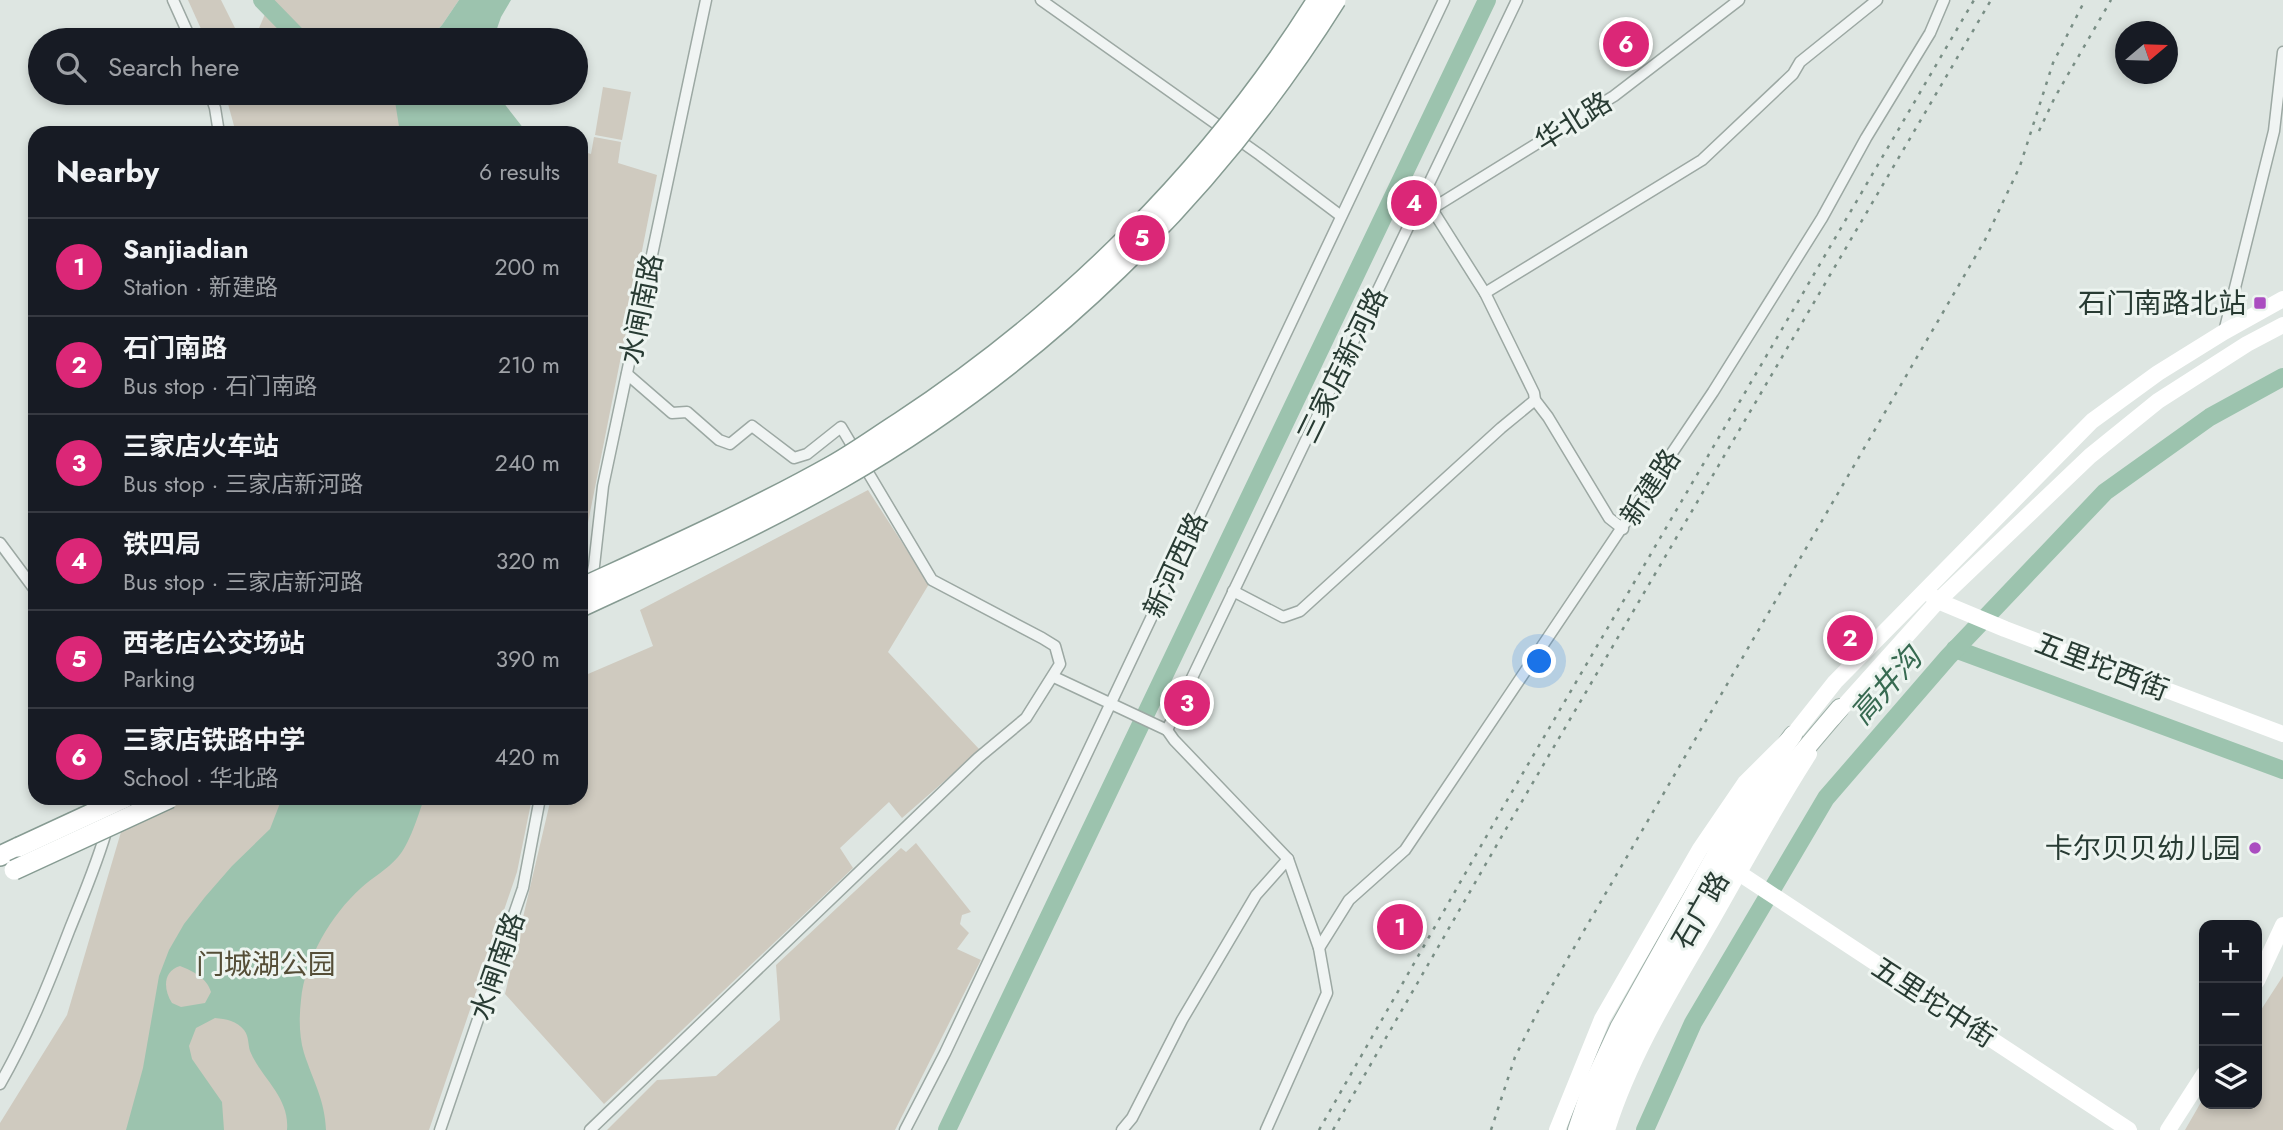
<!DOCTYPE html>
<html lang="en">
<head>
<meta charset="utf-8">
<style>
  :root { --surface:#171b24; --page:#242831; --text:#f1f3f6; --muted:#9ea1a6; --line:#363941; --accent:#db2777 }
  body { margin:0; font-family:Jost,"Noto Sans SC",sans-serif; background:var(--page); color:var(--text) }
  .controls { position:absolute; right:21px; bottom:21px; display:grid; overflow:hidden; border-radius:14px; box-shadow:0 4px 10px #0003 }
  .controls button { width:63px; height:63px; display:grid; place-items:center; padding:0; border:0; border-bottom:2px solid var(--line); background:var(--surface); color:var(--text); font:35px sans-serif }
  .compass { position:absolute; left:2115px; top:21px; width:63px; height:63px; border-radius:50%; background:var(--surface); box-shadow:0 4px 10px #0003; rotate:71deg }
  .you { position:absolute; left:1540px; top:662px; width:24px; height:24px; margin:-18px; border:5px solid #fff; border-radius:50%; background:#1a73e8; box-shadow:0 0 0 10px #1a73e833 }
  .badge { display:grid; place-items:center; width:46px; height:46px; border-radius:50%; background:var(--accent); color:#fff; font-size:23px; font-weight:700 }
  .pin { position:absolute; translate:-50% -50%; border:4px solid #fff; box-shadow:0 2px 7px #0006 }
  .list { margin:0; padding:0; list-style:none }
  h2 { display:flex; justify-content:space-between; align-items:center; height:91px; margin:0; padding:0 28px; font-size:30px }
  h2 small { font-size:23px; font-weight:400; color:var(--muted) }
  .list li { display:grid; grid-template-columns:46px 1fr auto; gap:21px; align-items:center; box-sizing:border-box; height:98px; padding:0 28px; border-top:2px solid var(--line) }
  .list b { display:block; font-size:26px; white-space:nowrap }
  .list p { margin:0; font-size:23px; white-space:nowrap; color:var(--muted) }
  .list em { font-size:23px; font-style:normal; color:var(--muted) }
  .icon { flex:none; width:38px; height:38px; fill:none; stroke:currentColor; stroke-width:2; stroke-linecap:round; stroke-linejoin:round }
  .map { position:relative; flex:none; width:2283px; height:1130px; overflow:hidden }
  .search { position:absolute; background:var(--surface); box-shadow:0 4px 10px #0003; left:28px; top:28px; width:560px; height:77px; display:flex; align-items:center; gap:18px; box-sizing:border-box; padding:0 24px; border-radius:38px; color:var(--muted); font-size:26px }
  .panel { position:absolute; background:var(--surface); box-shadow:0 4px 10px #0003; left:28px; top:126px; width:560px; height:679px; border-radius:21px }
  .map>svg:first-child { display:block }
  .green { fill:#cfcabf }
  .water { fill:#9cc3ae; fill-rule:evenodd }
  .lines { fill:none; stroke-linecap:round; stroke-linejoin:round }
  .river { stroke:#9cc3ae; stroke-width:18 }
  .street-casing { stroke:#9ca8a3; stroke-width:13 }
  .primary-casing { stroke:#9eb0a8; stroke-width:20 }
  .highway-casing { stroke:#869b92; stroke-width:22 }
  .street { stroke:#f0f4f3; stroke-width:10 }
  .secondary { stroke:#fff; stroke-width:16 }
  .primary { stroke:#fff; stroke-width:18 }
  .highway { stroke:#fff; stroke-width:19 }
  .rail { stroke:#798e85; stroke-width:2.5; stroke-dasharray:3.5 7; stroke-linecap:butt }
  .highway-bridge-casing { stroke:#869b92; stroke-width:22; stroke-linecap:butt }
  .highway-bridge { stroke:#fff; stroke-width:19 }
  .poi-dot { fill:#aa4dc0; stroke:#edf4f0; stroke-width:2.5 }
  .labels { text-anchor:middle; stroke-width:6; stroke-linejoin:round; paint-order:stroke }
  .street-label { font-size:28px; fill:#283b33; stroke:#edf4f0 }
  .poi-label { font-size:28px; fill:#283b33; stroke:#edf4f0; text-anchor:end }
  .park-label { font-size:28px; fill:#554e37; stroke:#edf4f0 }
  .water-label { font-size:30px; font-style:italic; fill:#376a51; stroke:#edf4f0 }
</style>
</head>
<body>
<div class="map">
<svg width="2283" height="1130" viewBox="0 0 2283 1130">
  <rect width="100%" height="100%" fill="#dee6e2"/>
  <g class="green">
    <polygon points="188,0 221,0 241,40 206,40"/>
    <polygon points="271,0 459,0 442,25 427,40 254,40"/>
    <polygon points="603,87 631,92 622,140 595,135"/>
    <polygon points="225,93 399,93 521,133 236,133"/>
    <polygon points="594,137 621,142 618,163 657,175 581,558 581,151 591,154"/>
    <polygon points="868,490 929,584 888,652 980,750 902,818 889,802 840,848 853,868 604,1104 505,994 551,798 581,798 581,677 653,646 640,610"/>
    <polygon points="131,798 532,798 517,872 429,1130 0,1130 0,1123 67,1015"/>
    <polygon points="916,843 971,912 962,915 960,924 969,933 957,949 981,960 895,1130 607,1130 657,1080 716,1076 780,1020 776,965 901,848 906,852"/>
    <polygon points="2283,976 2283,1130 2185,1130 2204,1097 2204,1104 2257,1104 2257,1016"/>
  </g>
  <g class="water">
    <polygon points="459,0 511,0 501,17 493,40 427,40 442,25"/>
    <polygon points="390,93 496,93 524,129 524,133 400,133 395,101"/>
    <path d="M282,798h142c-5,16 -15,47 -26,59 -11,13 -25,20 -37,31 -30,27 -56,71 -60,112 -2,17 -2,36 3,53 9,28 21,47 22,77h-39c3,-33 -26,-52 -37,-79 -2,-6 -1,-15 -6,-21 -7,-9 -18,-11 -29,-12l-19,10 -7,18 3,13 30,43 2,28h-98l17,-62 16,-92 10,-26 15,-26 21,-27 27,-31 38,-37zM180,966c13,5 27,12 31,26l-6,11 -24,4 -9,-4c-9,-14 -9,-32 8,-37z"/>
  </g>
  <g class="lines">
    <g class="river">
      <polyline points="262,0 301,40"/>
      <polyline points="1955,649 2283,770"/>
      <polyline points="947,1130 1487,0"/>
      <polyline points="1645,1130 1693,1023 1826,798 1948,657 2105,492 2210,417 2283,377"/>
    </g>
    <defs>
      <g id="street">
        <polyline points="173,0 191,40"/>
        <polyline points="1041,0 1260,155 1341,216"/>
        <polyline points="210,93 215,108 219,133"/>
        <polyline points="1423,195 1485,293 1534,393 1535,400 1548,417 1609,518 1623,529"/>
        <polyline points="1433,208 1614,96 1739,0"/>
        <polyline points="1485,293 1702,160 1793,74 1800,62 1877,0"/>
        <polyline points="2224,332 2274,131 2283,52"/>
        <polyline points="0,543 35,590"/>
        <polyline points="590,585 594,566 603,486 706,0"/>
        <polyline points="1233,591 1283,617 1300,611 1501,428 1535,400"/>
        <polyline points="1054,677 1167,730"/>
        <polyline points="1167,730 1517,0"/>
        <polyline points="1167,730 1174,740 1288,859 1319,948 1327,993 1266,1130"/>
        <polyline points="1319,948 1349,900 1405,850 1713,392 1822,218 1866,138 1930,33 1944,0"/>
        <path d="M0,1084c28,-49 49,-101 69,-153 14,-35 29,-69 39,-106"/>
        <polyline points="440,1130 523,888 540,798"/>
        <polyline points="590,1130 978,758 1026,718 1060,664 1055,646 1042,638 932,580 841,427 807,454 794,458 752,426 730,444 719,440 687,412 672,413 627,374"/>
        <polyline points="905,1130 945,1053 1444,0"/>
        <polyline points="1122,1130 1132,1118 1182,1020 1256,895 1288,859"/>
      </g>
      <g id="primary">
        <polyline points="1577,1130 1591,1088 1619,1028 1746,801 1793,735"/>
        <polyline points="1590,1130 1611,1076 1650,996 1768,793 1840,708"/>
      </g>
      <polyline id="highway" points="0,856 19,847"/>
    </defs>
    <use href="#street" class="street-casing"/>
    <use href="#primary" class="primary-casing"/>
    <use href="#highway" class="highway-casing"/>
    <use href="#street" class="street"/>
    <g class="secondary">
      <polyline points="1931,595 1938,601 2005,629 2283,734"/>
      <polyline points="1833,718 1938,601 2090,456 2158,401 2247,344 2283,325"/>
      <polyline points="1739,873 2129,1130"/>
      <polyline points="2257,981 2283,925"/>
      <polyline points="1557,1130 1602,1019 1700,849 1745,783 1793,735 1835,682 2092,421 2158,373 2224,332 2283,299"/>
      <path d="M1607,1130c23,-74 66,-143 105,-210 32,-56 62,-112 97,-166"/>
      <polyline points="2168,1130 2204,1074"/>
    </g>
    <use href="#primary" class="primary"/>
    <use href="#highway" class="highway"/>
    <g class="rail">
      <polyline points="2039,131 2055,97 2111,0"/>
      <polyline points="1319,1130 1502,809 1974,0"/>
      <polyline points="1333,1130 1514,815 1991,0"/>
      <polyline points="1491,1130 1515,1057 1542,1003 1985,240 2020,166 2053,63 2085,0"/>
    </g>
    <defs>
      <g id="highway-bridge">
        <path d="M581,588c85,-39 170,-77 252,-123 23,-13 45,-29 67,-43 166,-109 311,-253 417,-422"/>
        <path d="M581,607c88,-41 177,-81 261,-129 201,-116 371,-282 494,-478"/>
        <polyline points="19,847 125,798"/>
        <polyline points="14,870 170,798"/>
      </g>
    </defs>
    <use href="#highway-bridge" class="highway-bridge-casing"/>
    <use href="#highway-bridge" class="highway-bridge"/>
  </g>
  <g class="poi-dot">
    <rect x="2253" y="296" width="14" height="14" rx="3.5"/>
    <circle cx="2255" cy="848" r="7"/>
  </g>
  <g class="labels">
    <g class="street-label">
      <text transform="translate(1573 121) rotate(-32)" y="10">华北路</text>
      <text transform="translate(641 309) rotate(-78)" y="10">水闸南路</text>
      <text transform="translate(1342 365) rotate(-64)" y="10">三家店新河路</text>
      <text transform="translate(1650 487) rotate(-57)" y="10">新建路</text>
      <text transform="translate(1175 565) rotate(-65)" y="10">新河西路</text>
      <text transform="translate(2102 666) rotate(21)" y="10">五里坨西街</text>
      <text transform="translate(1700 910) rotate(-60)" y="10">石广路</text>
      <text transform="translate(497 966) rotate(-71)" y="10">水闸南路</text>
      <text transform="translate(1934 1002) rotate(33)" y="10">五里坨中街</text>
    </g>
    <g class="poi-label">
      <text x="2246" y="313">石门南路北站</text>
      <text x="2241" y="858">卡尔贝贝幼儿园</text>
    </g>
    <g class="park-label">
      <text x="266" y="974">门城湖公园</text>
    </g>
    <g class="water-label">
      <text transform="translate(1886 686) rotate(-49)" y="10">高井沟</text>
    </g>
  </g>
</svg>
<div class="controls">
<button>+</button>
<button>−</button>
<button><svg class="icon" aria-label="layers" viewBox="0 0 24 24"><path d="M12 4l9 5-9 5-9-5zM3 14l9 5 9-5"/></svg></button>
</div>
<svg class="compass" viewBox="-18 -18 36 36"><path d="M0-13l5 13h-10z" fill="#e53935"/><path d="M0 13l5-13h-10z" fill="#9ea1a6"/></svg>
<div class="you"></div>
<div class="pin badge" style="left:1400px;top:927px">1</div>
<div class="pin badge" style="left:1850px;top:638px">2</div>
<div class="pin badge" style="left:1187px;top:703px">3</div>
<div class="pin badge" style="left:1414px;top:203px">4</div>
<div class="pin badge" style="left:1142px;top:238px">5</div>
<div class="pin badge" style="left:1626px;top:44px">6</div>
<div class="search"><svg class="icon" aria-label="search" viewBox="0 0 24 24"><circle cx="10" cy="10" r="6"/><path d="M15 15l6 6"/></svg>Search here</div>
<section class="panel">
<h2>Nearby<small>6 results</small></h2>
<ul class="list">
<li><span class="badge">1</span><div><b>Sanjiadian</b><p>Station · 新建路</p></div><em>200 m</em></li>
<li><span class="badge">2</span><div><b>石门南路</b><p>Bus stop · 石门南路</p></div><em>210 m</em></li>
<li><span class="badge">3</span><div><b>三家店火车站</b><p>Bus stop · 三家店新河路</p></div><em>240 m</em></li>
<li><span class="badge">4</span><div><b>铁四局</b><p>Bus stop · 三家店新河路</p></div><em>320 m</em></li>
<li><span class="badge">5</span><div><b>西老店公交场站</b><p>Parking</p></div><em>390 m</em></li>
<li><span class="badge">6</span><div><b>三家店铁路中学</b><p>School · 华北路</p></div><em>420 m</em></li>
</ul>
</section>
</div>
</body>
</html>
